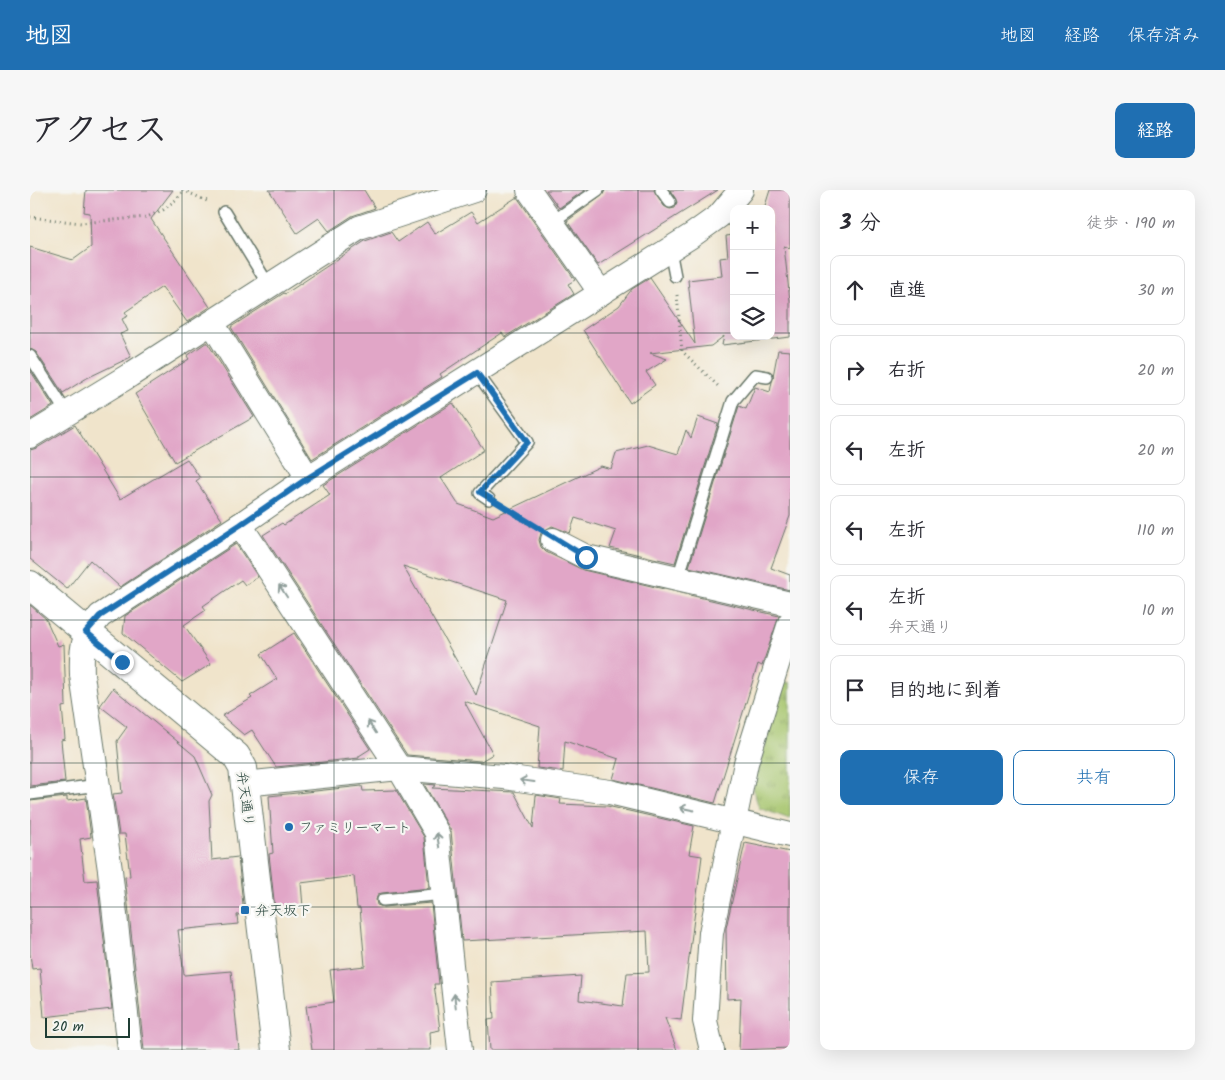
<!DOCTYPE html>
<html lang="ja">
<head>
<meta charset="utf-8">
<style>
  :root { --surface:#fff; --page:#f7f7f7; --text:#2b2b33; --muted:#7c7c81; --line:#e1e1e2; --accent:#1f6fb2 }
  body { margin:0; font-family:Kalam,"Klee One",sans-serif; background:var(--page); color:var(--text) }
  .controls { position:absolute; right:15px; top:15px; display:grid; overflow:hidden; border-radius:10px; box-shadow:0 5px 20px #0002 }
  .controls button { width:45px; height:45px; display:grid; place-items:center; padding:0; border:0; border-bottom:1px solid var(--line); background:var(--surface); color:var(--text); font:25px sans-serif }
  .scale { position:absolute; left:15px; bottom:12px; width:85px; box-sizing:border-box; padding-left:5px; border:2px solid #1f3d34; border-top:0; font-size:14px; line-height:18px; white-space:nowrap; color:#1f3d34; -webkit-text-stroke:4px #f6f6f2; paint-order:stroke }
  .stop { position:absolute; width:15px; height:15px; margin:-11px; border:4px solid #1f6fb2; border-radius:50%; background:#fff }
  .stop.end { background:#1f6fb2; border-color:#fff; box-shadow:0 1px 5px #0008 }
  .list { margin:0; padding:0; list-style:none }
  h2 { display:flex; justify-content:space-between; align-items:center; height:65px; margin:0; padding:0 20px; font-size:21px }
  h2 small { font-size:16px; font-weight:400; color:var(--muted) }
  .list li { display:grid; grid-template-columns:32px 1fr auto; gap:15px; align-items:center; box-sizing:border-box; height:70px; margin:0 10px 10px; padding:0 10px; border:1px solid var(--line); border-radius:10px }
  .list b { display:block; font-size:19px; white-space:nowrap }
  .list p { margin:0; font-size:16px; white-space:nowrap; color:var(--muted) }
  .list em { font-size:16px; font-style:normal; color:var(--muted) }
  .actions { display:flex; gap:10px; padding:15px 20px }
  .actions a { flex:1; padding:11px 0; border:1px solid var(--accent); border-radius:10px; text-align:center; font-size:18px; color:var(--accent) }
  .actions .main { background:var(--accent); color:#fff }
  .icon { flex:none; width:28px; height:28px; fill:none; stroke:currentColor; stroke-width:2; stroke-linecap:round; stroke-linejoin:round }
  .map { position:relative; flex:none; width:760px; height:860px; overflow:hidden; border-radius:10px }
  header { display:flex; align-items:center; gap:30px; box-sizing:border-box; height:70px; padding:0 25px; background:var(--accent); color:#fff }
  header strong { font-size:24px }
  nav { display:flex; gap:28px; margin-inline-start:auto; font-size:18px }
  .intro { display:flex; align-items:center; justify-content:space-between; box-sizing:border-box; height:120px; padding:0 30px }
  h1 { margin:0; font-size:35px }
  .button { padding:12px 22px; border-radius:10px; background:var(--accent); color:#fff; font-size:18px; font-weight:700 }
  main { display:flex; gap:30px; padding:0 30px }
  aside { flex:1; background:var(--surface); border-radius:10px; box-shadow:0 5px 20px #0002 }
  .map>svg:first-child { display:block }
  .park { fill:url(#park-tufts); stroke:#628150 }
  .building { fill:#e1a6c7; fill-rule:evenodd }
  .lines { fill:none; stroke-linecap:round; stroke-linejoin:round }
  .service-casing { stroke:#687769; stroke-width:14 }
  .minor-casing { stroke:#687769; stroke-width:26 }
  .tertiary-casing { stroke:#687769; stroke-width:30 }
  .path { stroke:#687769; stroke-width:3; stroke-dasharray:1 4; stroke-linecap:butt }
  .service { stroke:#fff; stroke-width:11 }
  .minor { stroke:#fff; stroke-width:24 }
  .tertiary { stroke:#fff; stroke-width:28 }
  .oneway { stroke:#8f9e9a }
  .route { stroke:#1f6fb2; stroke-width:6 }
  .grid { fill:none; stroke:#1f3d34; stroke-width:1; stroke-opacity:0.55 }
  .poi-dot { fill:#1f6fb2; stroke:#f6f6f2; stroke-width:2 }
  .labels { text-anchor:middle; stroke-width:4.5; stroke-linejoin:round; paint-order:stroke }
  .street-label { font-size:14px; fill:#1f3d34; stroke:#f6f6f2 }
  .poi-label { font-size:14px; fill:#1f3d34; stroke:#f6f6f2; text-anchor:start }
</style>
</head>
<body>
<header>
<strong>地図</strong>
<nav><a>地図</a><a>経路</a><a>保存済み</a></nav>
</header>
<div class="intro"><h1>アクセス</h1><a class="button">経路</a></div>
<main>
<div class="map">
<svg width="760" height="860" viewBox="0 0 760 860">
  <defs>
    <pattern id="park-tufts" width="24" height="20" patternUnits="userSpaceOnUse" patternTransform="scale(1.25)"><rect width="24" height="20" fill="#a6c56c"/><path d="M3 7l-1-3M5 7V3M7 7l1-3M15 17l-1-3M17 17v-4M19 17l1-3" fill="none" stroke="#87a15a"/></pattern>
  </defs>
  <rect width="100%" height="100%" fill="#f6f6f2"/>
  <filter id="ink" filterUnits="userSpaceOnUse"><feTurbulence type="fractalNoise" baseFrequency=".02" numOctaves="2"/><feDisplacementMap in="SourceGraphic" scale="10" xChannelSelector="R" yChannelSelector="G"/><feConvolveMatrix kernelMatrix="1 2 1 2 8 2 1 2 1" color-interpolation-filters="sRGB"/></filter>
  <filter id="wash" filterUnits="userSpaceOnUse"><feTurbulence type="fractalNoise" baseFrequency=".0096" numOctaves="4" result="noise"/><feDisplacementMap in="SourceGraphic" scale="20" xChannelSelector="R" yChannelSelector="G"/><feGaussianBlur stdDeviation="1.12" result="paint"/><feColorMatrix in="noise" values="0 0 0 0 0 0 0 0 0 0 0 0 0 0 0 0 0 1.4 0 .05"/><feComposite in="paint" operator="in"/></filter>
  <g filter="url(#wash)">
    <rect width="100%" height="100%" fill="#f0e4cb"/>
    <polygon class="park" points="753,491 760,493 760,629 729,618 723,598"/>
    <g id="blocks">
      <g class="building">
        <polygon points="56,0 143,0 121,29 180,117 157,132 132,97 95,122 98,126 92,129 98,141 90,144 101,167 57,188 33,203 6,162 0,159 0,57 43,70 61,57 60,23 54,22"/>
        <polygon points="239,0 334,0 345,18 322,26 299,41 289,28 267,43"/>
        <polygon points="516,0 555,0 529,18"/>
        <polygon points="575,0 624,0 634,16 640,19 645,18 647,12 640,0 688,0 568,75 537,31 572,6"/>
        <polygon points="740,0 760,0 760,58 754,56 760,111 760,147 692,155 694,146 681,156 620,163 637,169 616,182 625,195 600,213 553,140 589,116 602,99 620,88 665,154 658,90 692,86 690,68 698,67 696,46 704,45 704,146 741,146 741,19 734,19"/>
        <polygon points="487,7 545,90 538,94 544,104 475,147 472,143 410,184 412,187 282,269 201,137 254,103 255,104 335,51 361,42 368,52 397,32 405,44 441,22 448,32"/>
        <polygon points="177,152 224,227 145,272 105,204 159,169 157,166"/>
        <polygon points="748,160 760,161 760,326 741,378 760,385 760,400 659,377 709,216 716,219 725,197 740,202"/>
        <polygon points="0,180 23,216 0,230"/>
        <path d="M423,213l31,47 -43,28 17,26 35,13 108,-51 10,3 5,-16 32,-8 30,9 8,-24 5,8 7,-21 20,7 -43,139 -65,-15 6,-17 -41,-13 -5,15 -18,-7 -11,7 -2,7 2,7 5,5 37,18 196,46 -17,50 -4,-2 -43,139 -102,-24 6,-20 -54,-18 -2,30 -26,-3 3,-42 -76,-25 29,53 -12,7 -74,-6 -144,-220 19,-12 2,2 46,-30 -7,-10zM373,376l104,34 -31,95z"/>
        <polygon points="45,235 90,309 157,269 170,288 166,291 192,330 90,397 60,370 37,399 0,369 0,260 7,258"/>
        <polygon points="206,354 228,387 215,395 211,390 173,416 176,420 154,435 181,474 152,492 93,443 95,426"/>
        <polygon points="0,415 16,429 28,456 34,454 36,516 32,517 35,549 31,550 35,592 0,596"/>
        <polygon points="264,443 340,559 329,566 329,568 246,577 222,540 214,545 192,526 222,508 220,506 247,489 231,464"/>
        <polygon points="83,498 165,566 182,605 179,611 182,670 208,667 214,724 207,725 208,734 148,740 154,785 201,781 209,860 114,860 95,687 100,686 95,644 89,644 83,604 92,603 87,551 97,537 70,516"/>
        <polygon points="394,594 406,595 402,598 484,602 503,638 506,605 531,609 530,614 577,616 664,636 659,664 672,666 651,830 635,828 647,860 460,860 458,830 464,829 462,792 551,786 549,810 593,816 597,783 619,782 617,741 432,751 421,641"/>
        <polygon points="332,596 333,601 366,600 394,647 399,698 352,703 348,704 346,710 347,715 353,717 401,713 409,794 404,794 410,840 400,842 401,860 282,860 276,816 304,812 300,780 335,776 330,718 327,718 324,686 271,693 273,717 245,720 239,664 243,663 239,606"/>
        <polygon points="37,607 37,611 56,608 61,647 50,649 55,691 67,690 82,819 14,827 10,778 2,779 0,764 0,611"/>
        <polygon points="715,653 760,662 760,858 709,860 711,808 697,809 696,738"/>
      </g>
    </g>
  </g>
  <g filter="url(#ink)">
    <use href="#blocks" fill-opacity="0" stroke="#687769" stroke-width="1"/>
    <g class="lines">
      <defs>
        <g id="service">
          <polyline points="631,0 640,12"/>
          <polyline points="194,22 239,96"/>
          <polyline points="522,32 568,0"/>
          <polyline points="640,60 645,86"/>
          <polyline points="0,166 36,222"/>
          <polyline points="447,183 497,252 450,303 459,309"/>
          <polyline points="648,388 703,211 725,185 737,187"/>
          <polyline points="0,604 68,595"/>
          <polyline points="353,710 414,704"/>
        </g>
        <g id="minor">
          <polyline points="499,0 571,103"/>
          <polyline points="182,133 278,288"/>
          <polyline points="0,246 100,185 329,38 444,0"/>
          <polyline points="210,335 278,288 661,46 689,26 711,0"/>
          <polyline points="523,350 556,367 760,414"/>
          <polyline points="215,594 369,578 474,587 580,602 760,645"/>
          <path d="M100,860l-20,-180 -28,-195c-1,-27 0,-37 18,-59l140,-91 159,243 38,65 23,217"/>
          <polyline points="682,860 675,831 681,743 716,573 760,433"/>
        </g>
        <polyline id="tertiary" points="0,395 206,566 213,578 246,860"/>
      </defs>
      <use href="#service" class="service-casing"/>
      <use href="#minor" class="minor-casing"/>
      <use href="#tertiary" class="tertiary-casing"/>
      <g class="path">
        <polyline points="153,0 177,11"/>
        <polyline points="0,27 51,33 117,27 133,20 147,9 153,0"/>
        <polyline points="647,105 652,161 688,196"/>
        <polyline points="475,319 502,336"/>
      </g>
      <use href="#service" class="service"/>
      <use href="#minor" class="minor"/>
      <use href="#tertiary" class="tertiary"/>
    </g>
    <defs><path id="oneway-shaft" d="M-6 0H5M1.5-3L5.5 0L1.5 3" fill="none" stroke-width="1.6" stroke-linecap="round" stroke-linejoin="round" transform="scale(1.25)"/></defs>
    <g class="oneway">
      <use href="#oneway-shaft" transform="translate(253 401) rotate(-123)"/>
      <use href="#oneway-shaft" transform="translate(342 537) rotate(-123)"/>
      <use href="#oneway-shaft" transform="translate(497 591) rotate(-172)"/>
      <use href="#oneway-shaft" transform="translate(657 619) rotate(-168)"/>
      <use href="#oneway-shaft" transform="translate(408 650) rotate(-99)"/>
      <use href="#oneway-shaft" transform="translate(425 811) rotate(-96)"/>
    </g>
  </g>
  <g class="lines" filter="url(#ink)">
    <polyline class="route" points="92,472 56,442 70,426 210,335 278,288 447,183 497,252 450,302 556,367"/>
  </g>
  <path class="grid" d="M152,0v860M304,0v860M456,0v860M608,0v860M0,143h704M741,143h19M0,287h760M0,430h760M0,573h760M0,717h760"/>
  <g class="poi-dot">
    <circle cx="259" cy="637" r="5"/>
    <rect x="210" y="715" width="10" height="10" rx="2.5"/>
  </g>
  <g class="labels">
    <g class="street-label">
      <text transform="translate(216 609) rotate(82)" y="5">弁天通り</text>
    </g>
    <g class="poi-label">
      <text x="269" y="642">ファミリーマート</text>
      <text x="225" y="725">弁天坂下</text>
    </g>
  </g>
</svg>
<div class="controls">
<button>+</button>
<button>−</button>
<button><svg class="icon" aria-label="layers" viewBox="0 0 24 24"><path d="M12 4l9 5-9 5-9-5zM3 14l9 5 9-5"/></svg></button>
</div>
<div class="scale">20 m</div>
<div class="stop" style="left:556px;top:367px"></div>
<div class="stop end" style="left:92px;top:472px"></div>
</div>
<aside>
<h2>3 分<small>徒歩 · 190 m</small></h2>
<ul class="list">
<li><svg class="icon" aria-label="ahead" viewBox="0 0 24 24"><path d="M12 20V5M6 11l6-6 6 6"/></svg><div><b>直進</b></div><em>30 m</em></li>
<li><svg class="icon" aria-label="right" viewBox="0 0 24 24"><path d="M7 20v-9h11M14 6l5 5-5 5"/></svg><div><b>右折</b></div><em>20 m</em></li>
<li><svg class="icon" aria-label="left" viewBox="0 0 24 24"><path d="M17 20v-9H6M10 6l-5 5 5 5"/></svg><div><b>左折</b></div><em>20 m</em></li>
<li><svg class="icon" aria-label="left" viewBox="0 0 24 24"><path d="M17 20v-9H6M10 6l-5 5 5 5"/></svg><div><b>左折</b></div><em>110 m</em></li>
<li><svg class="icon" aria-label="left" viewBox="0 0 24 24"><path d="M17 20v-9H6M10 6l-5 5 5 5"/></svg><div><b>左折</b><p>弁天通り</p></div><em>10 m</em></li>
<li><svg class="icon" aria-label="arrive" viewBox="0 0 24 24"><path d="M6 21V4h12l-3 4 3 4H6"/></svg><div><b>目的地に到着</b></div></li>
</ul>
<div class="actions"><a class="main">保存</a><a>共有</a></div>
</aside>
</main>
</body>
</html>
